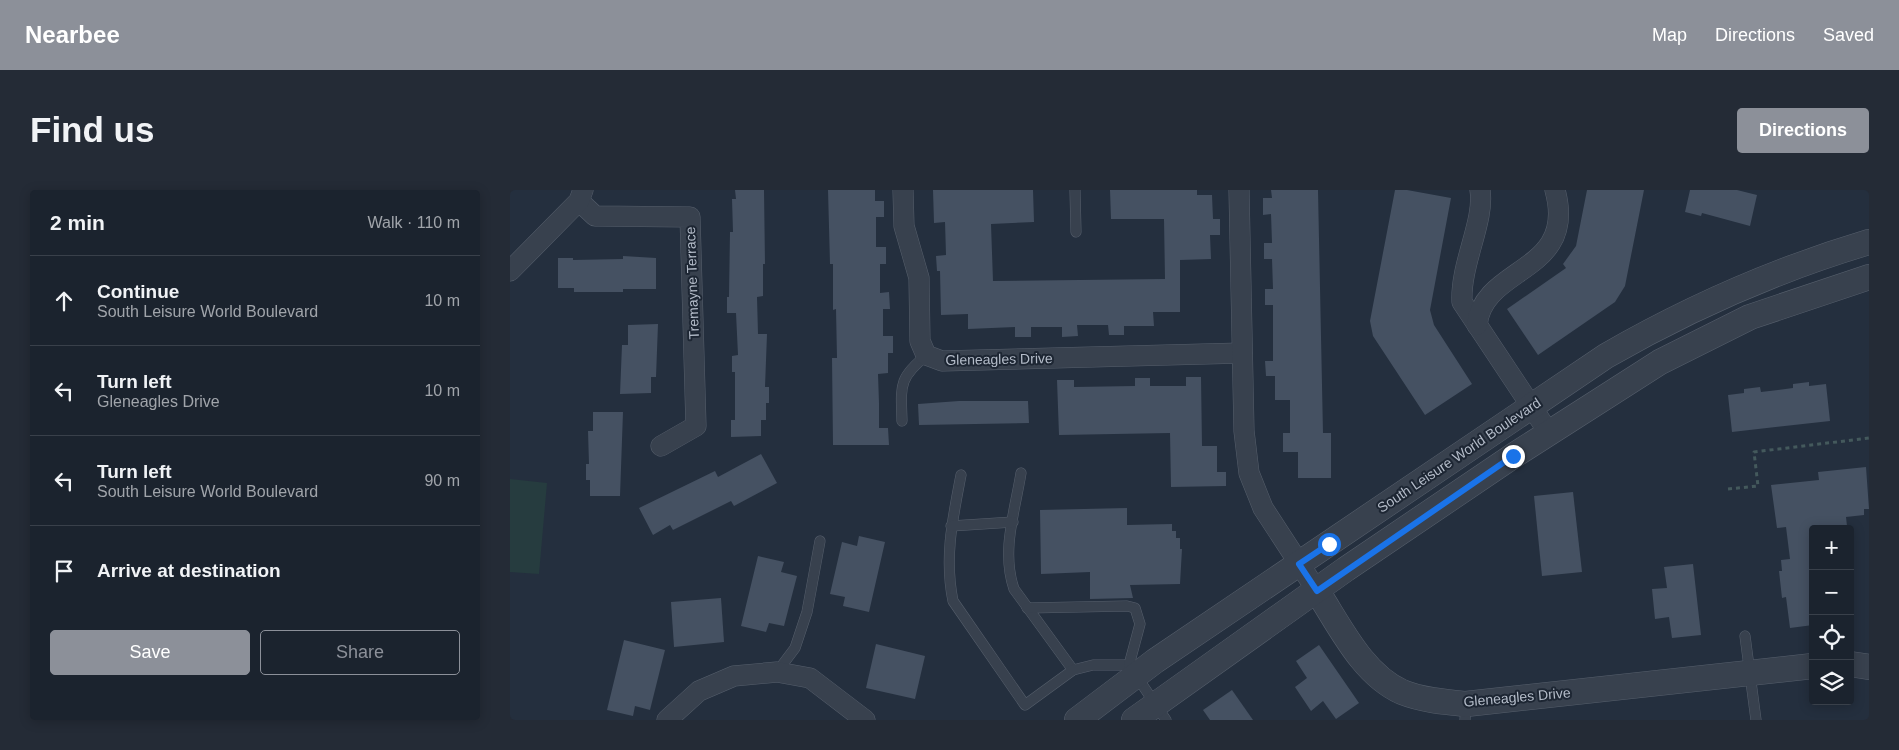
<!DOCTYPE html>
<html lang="en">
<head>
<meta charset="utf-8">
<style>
  :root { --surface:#1b232e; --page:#242b36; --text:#f1f3f6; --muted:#a0a4aa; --line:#39404a; --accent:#8c9099 }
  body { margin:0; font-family:Helvetica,sans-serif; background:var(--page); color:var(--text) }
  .controls { position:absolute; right:15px; bottom:15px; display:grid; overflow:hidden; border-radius:5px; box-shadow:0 2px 12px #0003 }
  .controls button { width:45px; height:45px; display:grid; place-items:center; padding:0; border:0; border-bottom:1px solid var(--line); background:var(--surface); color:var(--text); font:25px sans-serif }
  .stop { position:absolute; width:15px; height:15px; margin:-11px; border:4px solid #1a73e8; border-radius:50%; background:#fff }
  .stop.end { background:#1a73e8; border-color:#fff; box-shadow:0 1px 5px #0008 }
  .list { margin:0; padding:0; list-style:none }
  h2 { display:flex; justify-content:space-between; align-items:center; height:65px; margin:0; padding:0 20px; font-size:21px }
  h2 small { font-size:16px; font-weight:400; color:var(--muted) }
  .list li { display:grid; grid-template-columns:32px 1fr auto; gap:15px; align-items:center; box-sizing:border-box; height:90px; padding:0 20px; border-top:1px solid var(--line) }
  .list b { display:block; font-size:19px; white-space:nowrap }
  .list p { margin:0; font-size:16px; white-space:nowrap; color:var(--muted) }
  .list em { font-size:16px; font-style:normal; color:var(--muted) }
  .actions { display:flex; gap:10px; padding:15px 20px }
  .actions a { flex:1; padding:11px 0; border:1px solid var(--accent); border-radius:5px; text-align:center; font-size:18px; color:var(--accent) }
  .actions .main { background:var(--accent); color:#fff }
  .icon { flex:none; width:28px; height:28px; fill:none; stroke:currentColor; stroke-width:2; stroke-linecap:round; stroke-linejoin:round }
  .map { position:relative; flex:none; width:1359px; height:530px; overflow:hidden; border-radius:5px }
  header { display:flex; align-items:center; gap:30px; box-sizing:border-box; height:70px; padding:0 25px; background:var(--accent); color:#fff }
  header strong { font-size:24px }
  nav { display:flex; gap:28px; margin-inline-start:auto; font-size:18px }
  .intro { display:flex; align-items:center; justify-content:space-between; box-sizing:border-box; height:120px; padding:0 30px }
  h1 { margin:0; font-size:35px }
  .button { padding:12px 22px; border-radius:5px; background:var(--accent); color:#fff; font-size:18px; font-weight:700 }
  main { display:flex; gap:30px; padding:0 30px }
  aside { flex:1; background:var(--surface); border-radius:5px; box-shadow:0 2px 12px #0003 }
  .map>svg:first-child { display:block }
  .green { fill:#263c3f }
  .building { fill:#455162 }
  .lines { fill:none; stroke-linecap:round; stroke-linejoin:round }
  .service-casing { stroke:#565f6c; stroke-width:11 }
  .minor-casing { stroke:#565f6c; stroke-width:21 }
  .tertiary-casing { stroke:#565f6c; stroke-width:26 }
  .path { stroke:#44595c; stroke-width:3; stroke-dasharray:4 4; stroke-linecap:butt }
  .service { stroke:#38414e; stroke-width:10 }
  .minor { stroke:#38414e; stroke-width:20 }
  .tertiary { stroke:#38414e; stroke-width:25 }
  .route { stroke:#1a73e8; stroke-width:6 }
  .labels { text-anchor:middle; stroke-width:4; stroke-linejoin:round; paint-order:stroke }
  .street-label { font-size:14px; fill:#b4bcc9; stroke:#1d2633 }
</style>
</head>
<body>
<header>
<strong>Nearbee</strong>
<nav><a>Map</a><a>Directions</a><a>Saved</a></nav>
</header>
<div class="intro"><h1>Find us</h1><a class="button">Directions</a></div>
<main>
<aside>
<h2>2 min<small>Walk · 110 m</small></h2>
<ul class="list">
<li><svg class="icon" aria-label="ahead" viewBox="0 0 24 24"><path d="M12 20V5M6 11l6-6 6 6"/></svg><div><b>Continue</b><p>South Leisure World Boulevard</p></div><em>10 m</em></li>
<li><svg class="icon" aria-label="left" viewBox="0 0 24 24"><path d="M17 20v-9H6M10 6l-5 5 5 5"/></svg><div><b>Turn left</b><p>Gleneagles Drive</p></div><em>10 m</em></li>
<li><svg class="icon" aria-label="left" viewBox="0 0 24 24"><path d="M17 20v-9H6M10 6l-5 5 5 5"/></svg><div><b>Turn left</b><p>South Leisure World Boulevard</p></div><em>90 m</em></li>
<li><svg class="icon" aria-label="arrive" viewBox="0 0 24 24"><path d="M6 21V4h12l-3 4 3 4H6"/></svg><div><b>Arrive at destination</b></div></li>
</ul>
<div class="actions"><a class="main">Save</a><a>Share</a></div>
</aside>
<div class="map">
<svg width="1359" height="530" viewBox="0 0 1359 530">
  <rect width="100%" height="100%" fill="#242f3e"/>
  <polygon class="green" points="0,289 37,293 29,384 0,382"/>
  <g class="building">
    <polygon points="225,0 254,0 255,74 253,74 253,106 247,107 248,144 257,144 255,197 259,197 259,213 256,213 256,230 251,230 251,246 221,247 221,230 225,230 225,182 222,182 222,166 228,165 226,123 217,123 217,107 219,107 220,42 223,42 222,9 226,9"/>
    <polygon points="318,0 365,0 365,11 374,11 374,27 366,27 366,57 376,57 376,74 370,74 370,103 379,102 380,119 373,119 373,146 383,146 383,163 378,163 378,183 368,184 369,213 369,238 378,238 379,255 323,255 322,168 327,168 326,119 323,120 323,74 320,74"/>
    <polygon points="423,0 523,0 524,32 481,34 483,91 655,89 654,29 601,29 600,0 687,0 687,5 702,5 703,29 710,29 710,45 700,45 701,69 670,70 670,122 643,122 644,136 614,136 614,145 599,145 598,135 567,135 568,146 552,147 552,137 521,137 521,147 505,147 505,137 458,139 458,124 431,125 430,81 427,81 426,66 436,65 435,32 424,33"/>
    <polygon points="761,0 808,0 813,243 821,243 821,288 788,288 788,262 773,262 773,243 780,243 780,210 765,210 765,186 756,186 755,171 763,171 763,115 755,115 755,99 763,99 762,69 754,69 754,53 762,53 761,24 753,25 753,8 762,8"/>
    <polygon points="885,0 897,0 941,8 920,120 924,135 962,194 915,225 863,146 860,131"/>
    <polygon points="1077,0 1134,0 1115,96 1105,112 1028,165 997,119 1056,78 1053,74 1066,56"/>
    <polygon points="1180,0 1227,0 1247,5 1240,36 1192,23 1191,26 1175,22"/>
    <polygon points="113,66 146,68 146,99 113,99 113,102 64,102 64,98 48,98 48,68 63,68 63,70 113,69"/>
    <polygon points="148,134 146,187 141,187 141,203 110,204 112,155 118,155 118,135"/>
    <polygon points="676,187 691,187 692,256 707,256 707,282 716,282 716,296 661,297 660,243 549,245 547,190 564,190 564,197 625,196 625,188 640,188 640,196 676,196"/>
    <polygon points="1299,192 1299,196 1316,194 1320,231 1222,242 1218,205 1234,203 1234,199 1250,197 1251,202 1283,198 1283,194"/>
    <polygon points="449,211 518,211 519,233 409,235 408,214"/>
    <polygon points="83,222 113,222 110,306 80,306 80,290 76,290 76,274 79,274 78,241 83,241"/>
    <polygon points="251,264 267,293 224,316 221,311 163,340 160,335 143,345 129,318 205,281 208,287"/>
    <polygon points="1356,277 1359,319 1354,319 1354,325 1336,327 1337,336 1303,339 1303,435 1280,438 1276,407 1272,408 1269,381 1272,381 1271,370 1280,369 1276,337 1267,338 1261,295 1309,290 1308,282"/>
    <polygon points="1063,302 1072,382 1032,386 1024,306"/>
    <polygon points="617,318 617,335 662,334 662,341 666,341 666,348 670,348 670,359 672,359 670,394 620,395 623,408 580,409 580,382 531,384 530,320"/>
    <polygon points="349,346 375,352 359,422 333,416 335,407 320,404 332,352 347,356"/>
    <polygon points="248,366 274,372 271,382 287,386 274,436 259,433 256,442 231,436"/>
    <polygon points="1183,374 1191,445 1162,448 1159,427 1145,429 1142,399 1157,398 1154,377"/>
    <polygon points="211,408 214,452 164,457 161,412"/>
    <polygon points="114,450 155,460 140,520 125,516 123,526 97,520"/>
    <polygon points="366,454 415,466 405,509 356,498"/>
    <polygon points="809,455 849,513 826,529 813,511 801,521 785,497 797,488 786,471"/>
    <polygon points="722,500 743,530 700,530 693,520"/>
  </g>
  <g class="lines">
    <defs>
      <g id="service">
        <polyline points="565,0 566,42"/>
        <path d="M392,231c-1,-35 -4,-43 25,-66"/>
        <path d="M511,283c-6,38 -20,78 -7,116l59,81"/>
        <path d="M451,285c-8,42 -17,82 -8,126l72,104 48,-35 20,-5h36"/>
        <polyline points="441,336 503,332"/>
        <polyline points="517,418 617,416 625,418 630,434 619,475 656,530"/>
        <polyline points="1235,446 1246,530"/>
        <polyline points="267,482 285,458 297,422 310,351"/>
        <polyline points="955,530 956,514"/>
      </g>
      <g id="minor">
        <polyline points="393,0 394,36 409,88 410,151 416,165 432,171 732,163"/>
        <polyline points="729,0 734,241 739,283 753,318 807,401"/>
        <path d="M970,0c5,31 -20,74 -18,112l87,131"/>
        <polyline points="69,11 85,26 180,27 186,236 151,256"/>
        <polyline points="0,81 69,11 73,0"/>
        <path d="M967,135c6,-60 101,-51 78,-135"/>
        <polyline points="157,530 189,501 224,486 267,482 300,488 355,530"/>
      </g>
      <g id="tertiary">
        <path d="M807,401c23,35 45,83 85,101 20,8 43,10 64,12l347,-38"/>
        <polyline points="1340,474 1359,477"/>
        <path d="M567,530l78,-59 451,-305c85,-49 169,-86 263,-114"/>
        <polyline points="624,530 836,379 1003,266 1150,172 1240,127 1359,87"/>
      </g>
    </defs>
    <use href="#service" class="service-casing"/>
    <use href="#minor" class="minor-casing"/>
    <use href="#tertiary" class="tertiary-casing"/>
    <polyline class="path" points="1218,299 1248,296 1244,262 1359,248"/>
    <use href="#service" class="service"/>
    <use href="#minor" class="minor"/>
    <use href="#tertiary" class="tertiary"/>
  </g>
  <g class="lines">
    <polyline class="route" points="819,354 789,374 807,401 1003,266"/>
  </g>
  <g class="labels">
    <g class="street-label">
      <text transform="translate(182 93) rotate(-92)" y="5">Tremayne Terrace</text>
      <text transform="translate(489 169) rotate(-1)" y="5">Gleneagles Drive</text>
      <text transform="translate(949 265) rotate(-34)" y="5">South Leisure World Boulevard</text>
      <text transform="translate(1007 507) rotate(-5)" y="5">Gleneagles Drive</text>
    </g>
  </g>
</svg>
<div class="controls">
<button>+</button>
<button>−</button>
<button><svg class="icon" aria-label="locate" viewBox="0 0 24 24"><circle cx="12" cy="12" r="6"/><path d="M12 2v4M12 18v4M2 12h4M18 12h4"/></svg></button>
<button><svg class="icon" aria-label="layers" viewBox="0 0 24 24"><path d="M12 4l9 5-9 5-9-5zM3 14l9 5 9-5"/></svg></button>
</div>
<div class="stop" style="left:819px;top:354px"></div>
<div class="stop end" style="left:1003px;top:266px"></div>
</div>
</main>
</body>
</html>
